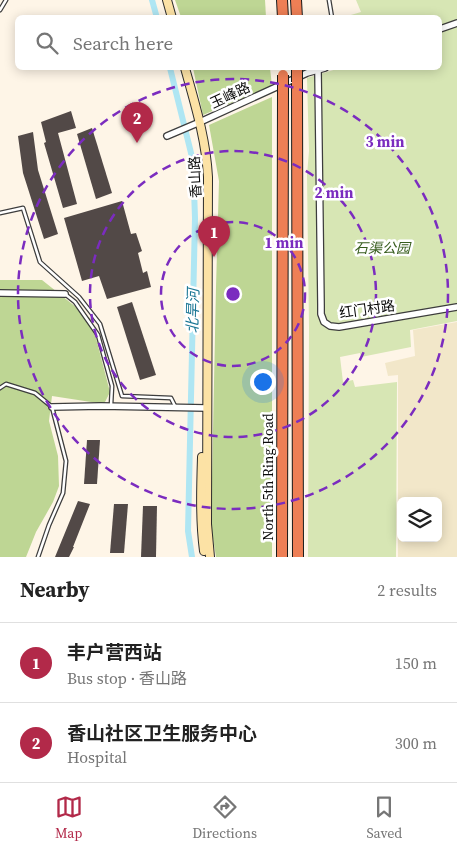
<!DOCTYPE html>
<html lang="en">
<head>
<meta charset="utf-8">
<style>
  :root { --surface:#fff; --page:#f2f2f2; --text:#222; --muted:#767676; --line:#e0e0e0; --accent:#b22949 }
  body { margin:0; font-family:"Source Serif 4","Noto Sans SC",serif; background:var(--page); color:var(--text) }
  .controls { position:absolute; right:15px; bottom:15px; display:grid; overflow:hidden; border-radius:8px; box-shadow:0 2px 12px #0003 }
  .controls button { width:45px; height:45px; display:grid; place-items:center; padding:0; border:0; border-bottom:1px solid var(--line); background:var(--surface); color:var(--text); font:25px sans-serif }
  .you { position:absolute; left:262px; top:381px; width:18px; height:18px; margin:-12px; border:4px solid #fff; border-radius:50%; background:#1a73e8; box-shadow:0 0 0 8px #1a73e833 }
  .badge { display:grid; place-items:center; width:32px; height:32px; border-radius:50%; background:var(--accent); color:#fff; font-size:16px; font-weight:700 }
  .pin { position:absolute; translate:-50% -41px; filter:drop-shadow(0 1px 2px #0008) }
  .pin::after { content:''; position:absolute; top:26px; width:18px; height:15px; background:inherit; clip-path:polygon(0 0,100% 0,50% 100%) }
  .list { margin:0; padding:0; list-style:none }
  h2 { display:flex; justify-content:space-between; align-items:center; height:65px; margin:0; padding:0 20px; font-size:21px }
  h2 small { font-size:16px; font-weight:400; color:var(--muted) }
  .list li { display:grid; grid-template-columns:32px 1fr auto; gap:15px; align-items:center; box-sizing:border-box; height:80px; padding:0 20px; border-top:1px solid var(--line) }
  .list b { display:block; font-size:19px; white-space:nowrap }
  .list p { margin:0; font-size:16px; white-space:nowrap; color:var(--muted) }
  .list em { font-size:16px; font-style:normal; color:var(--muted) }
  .icon { flex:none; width:28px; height:28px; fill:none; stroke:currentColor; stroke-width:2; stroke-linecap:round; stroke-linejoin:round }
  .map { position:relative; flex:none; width:457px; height:557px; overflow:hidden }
  .search { position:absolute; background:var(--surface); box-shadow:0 2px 12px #0003; left:15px; right:15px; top:15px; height:55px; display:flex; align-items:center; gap:12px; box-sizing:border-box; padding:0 18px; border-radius:8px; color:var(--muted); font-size:19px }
  .sheet { height:225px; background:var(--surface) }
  nav { display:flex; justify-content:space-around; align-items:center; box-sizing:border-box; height:70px; border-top:1px solid var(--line); background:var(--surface); font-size:14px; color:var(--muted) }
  nav a { display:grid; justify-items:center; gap:2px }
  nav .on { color:var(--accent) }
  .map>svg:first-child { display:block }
  .farmland { fill:#f2e7c9; fill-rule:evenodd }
  .green { fill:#d7e6b4 }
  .forest { fill:#bed694 }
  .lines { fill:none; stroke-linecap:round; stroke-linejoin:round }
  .canal { stroke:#afe6f3; stroke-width:6 }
  .building { fill:#524947 }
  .lane-casing { stroke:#3d3d3d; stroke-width:5 }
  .street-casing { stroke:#3d3d3d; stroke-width:8 }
  .secondary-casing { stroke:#2c2c2c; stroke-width:10 }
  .highway-casing { stroke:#1b1b1b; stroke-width:12 }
  .lane { stroke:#fff; stroke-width:2.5 }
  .street { stroke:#fff; stroke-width:5.5 }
  .secondary { stroke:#fce2a5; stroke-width:8 }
  .highway { stroke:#ee7f55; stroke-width:10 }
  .highway-bridge-casing { stroke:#1b1b1b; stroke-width:12; stroke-linecap:butt }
  .highway-bridge { stroke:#ee7f55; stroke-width:10 }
  .ring { fill:none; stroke:#7b2cbf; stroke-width:2.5; stroke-dasharray:9 6 }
  .labels { text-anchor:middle; stroke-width:5; stroke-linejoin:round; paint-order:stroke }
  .street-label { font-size:14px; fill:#0a0a0a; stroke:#fff }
  .park-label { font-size:14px; font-style:italic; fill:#375d1e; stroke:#fff }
  .water-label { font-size:15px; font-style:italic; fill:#1a7694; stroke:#fff }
  .centre { fill:#7b2cbf; stroke:#fff; stroke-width:2.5 }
  .ring-label { font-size:15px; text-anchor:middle; font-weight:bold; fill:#7b2cbf; stroke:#fff; stroke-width:5; stroke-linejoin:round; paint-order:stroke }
</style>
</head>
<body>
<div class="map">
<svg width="457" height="557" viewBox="0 0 457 557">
  <rect width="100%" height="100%" fill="#fef5e7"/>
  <path class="farmland" d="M457,322v235h-59v-182l-10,1 -3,-13 30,-7 -2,-26zM401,501h37v37h-37z"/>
  <polygon class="green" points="356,0 457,0 457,321 410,330 411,347 361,357 360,353 340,357 343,382 353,380 355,387 397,382 396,557 308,557 309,328 307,175 309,151 307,78 340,68 440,68 440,18 344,17 361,12"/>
  <g class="forest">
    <polygon points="175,0 265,0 266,17 181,17"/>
    <polygon points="193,68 270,68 272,86 203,115"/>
    <polygon points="272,97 272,557 216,557 211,526 216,287 219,181 209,125"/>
    <polygon points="0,280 42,280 91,319 110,392 104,404 52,396 49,421 58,456 59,486 53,502 36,532 26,557 0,557"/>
  </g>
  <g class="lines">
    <g class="canal">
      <polyline points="152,0 157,18"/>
      <polyline points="170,68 193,161 195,218 188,531 192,557"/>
    </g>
  </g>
  <g class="building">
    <polygon points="71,111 76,128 58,133 77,204 63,208 44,143 46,142 41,122"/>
    <polygon points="92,128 112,193 96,199 77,134"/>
    <polygon points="33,132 38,170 58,234 44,239 23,173 18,136"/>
    <polygon points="122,201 131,234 136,233 142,251 138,253 143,273 147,271 151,287 107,299 99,276 82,281 64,218"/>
    <polygon points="132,302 156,375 140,380 117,307"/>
    <polygon points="87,440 100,440 97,484 84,484"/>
    <polygon points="78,501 90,504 73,547 74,547 69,557 55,557"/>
    <polygon points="114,504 128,504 124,553 110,553"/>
    <polygon points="143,506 157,506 156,557 141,557"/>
  </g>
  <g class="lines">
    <defs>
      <g id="lane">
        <polyline points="329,0 332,18"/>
        <polyline points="0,10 6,0"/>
        <polyline points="0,213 23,208 40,262 79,297 100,324 122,396 171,398 175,406"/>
        <polyline points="65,294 75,302 98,335 112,386 111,405"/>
        <polyline points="0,388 6,384 35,393 52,407 66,461 63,493 49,525 38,557"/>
      </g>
      <g id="street">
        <polyline points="440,29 457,23"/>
        <polyline points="318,71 321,305 321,314 324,322 330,326 339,327 457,307"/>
        <polyline points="167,136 200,122 307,73 325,68"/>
        <polyline points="0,293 65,294"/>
        <polyline points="52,407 101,406 207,408"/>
      </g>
      <g id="secondary">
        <polyline points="167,0 172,18"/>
        <path d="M185,68c10,36 21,71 23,109l-1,347 3,33"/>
        <path d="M202,457c-1,32 -2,63 2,94"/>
      </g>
      <g id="highway">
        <polyline points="282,0 283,18"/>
        <polyline points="296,0 297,18"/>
        <polyline points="297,82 298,557"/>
        <polyline points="282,557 283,90"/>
      </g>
    </defs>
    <use href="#lane" class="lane-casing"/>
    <use href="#street" class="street-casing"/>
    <use href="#secondary" class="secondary-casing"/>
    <use href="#highway" class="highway-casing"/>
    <use href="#lane" class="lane"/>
    <use href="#street" class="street"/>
    <use href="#secondary" class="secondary"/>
    <use href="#highway" class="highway"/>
    <defs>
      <g id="highway-bridge">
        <polyline points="297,68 297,82"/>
        <polyline points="283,90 283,75"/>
      </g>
    </defs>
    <use href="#highway-bridge" class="highway-bridge-casing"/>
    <use href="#highway-bridge" class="highway-bridge"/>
  </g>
  <g class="ring">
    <circle cx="233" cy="294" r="72"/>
    <circle cx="233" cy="294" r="143"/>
    <circle cx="233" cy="294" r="215"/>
  </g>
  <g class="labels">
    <g class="street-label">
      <text transform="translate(230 95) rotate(-25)" y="5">玉峰路</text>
      <text transform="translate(195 177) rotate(-93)" y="5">香山路</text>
      <text transform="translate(367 309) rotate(-8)" y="5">红门村路</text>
      <text transform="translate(268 477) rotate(-90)" y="5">North 5th Ring Road</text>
    </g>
    <g class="park-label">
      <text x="382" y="253">石渠公园</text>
    </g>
    <g class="water-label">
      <text transform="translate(193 311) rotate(-89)" y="5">北旱河</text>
    </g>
  </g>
  <circle cx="233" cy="294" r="8" class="centre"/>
  <g class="ring-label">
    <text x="385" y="147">3 min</text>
    <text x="334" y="198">2 min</text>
    <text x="284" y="248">1 min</text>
  </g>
</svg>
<div class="controls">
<button><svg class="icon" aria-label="layers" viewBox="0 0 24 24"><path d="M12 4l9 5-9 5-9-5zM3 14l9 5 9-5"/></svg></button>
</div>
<div class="you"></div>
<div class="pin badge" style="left:214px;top:257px">1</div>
<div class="pin badge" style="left:137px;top:143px">2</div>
<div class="search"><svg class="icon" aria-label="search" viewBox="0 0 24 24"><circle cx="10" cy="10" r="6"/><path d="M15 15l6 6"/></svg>Search here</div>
</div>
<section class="sheet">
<h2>Nearby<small>2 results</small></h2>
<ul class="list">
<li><span class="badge">1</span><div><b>丰户营西站</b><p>Bus stop · 香山路</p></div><em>150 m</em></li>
<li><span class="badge">2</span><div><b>香山社区卫生服务中心</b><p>Hospital</p></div><em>300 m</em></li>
</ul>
</section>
<nav>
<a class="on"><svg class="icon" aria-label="map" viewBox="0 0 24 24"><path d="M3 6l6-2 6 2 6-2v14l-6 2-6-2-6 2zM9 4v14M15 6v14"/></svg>Map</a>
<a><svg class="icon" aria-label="directions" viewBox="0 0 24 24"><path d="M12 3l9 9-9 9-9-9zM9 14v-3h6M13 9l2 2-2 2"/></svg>Directions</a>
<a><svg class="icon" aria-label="saved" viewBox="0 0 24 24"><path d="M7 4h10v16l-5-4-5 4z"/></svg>Saved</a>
</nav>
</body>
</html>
